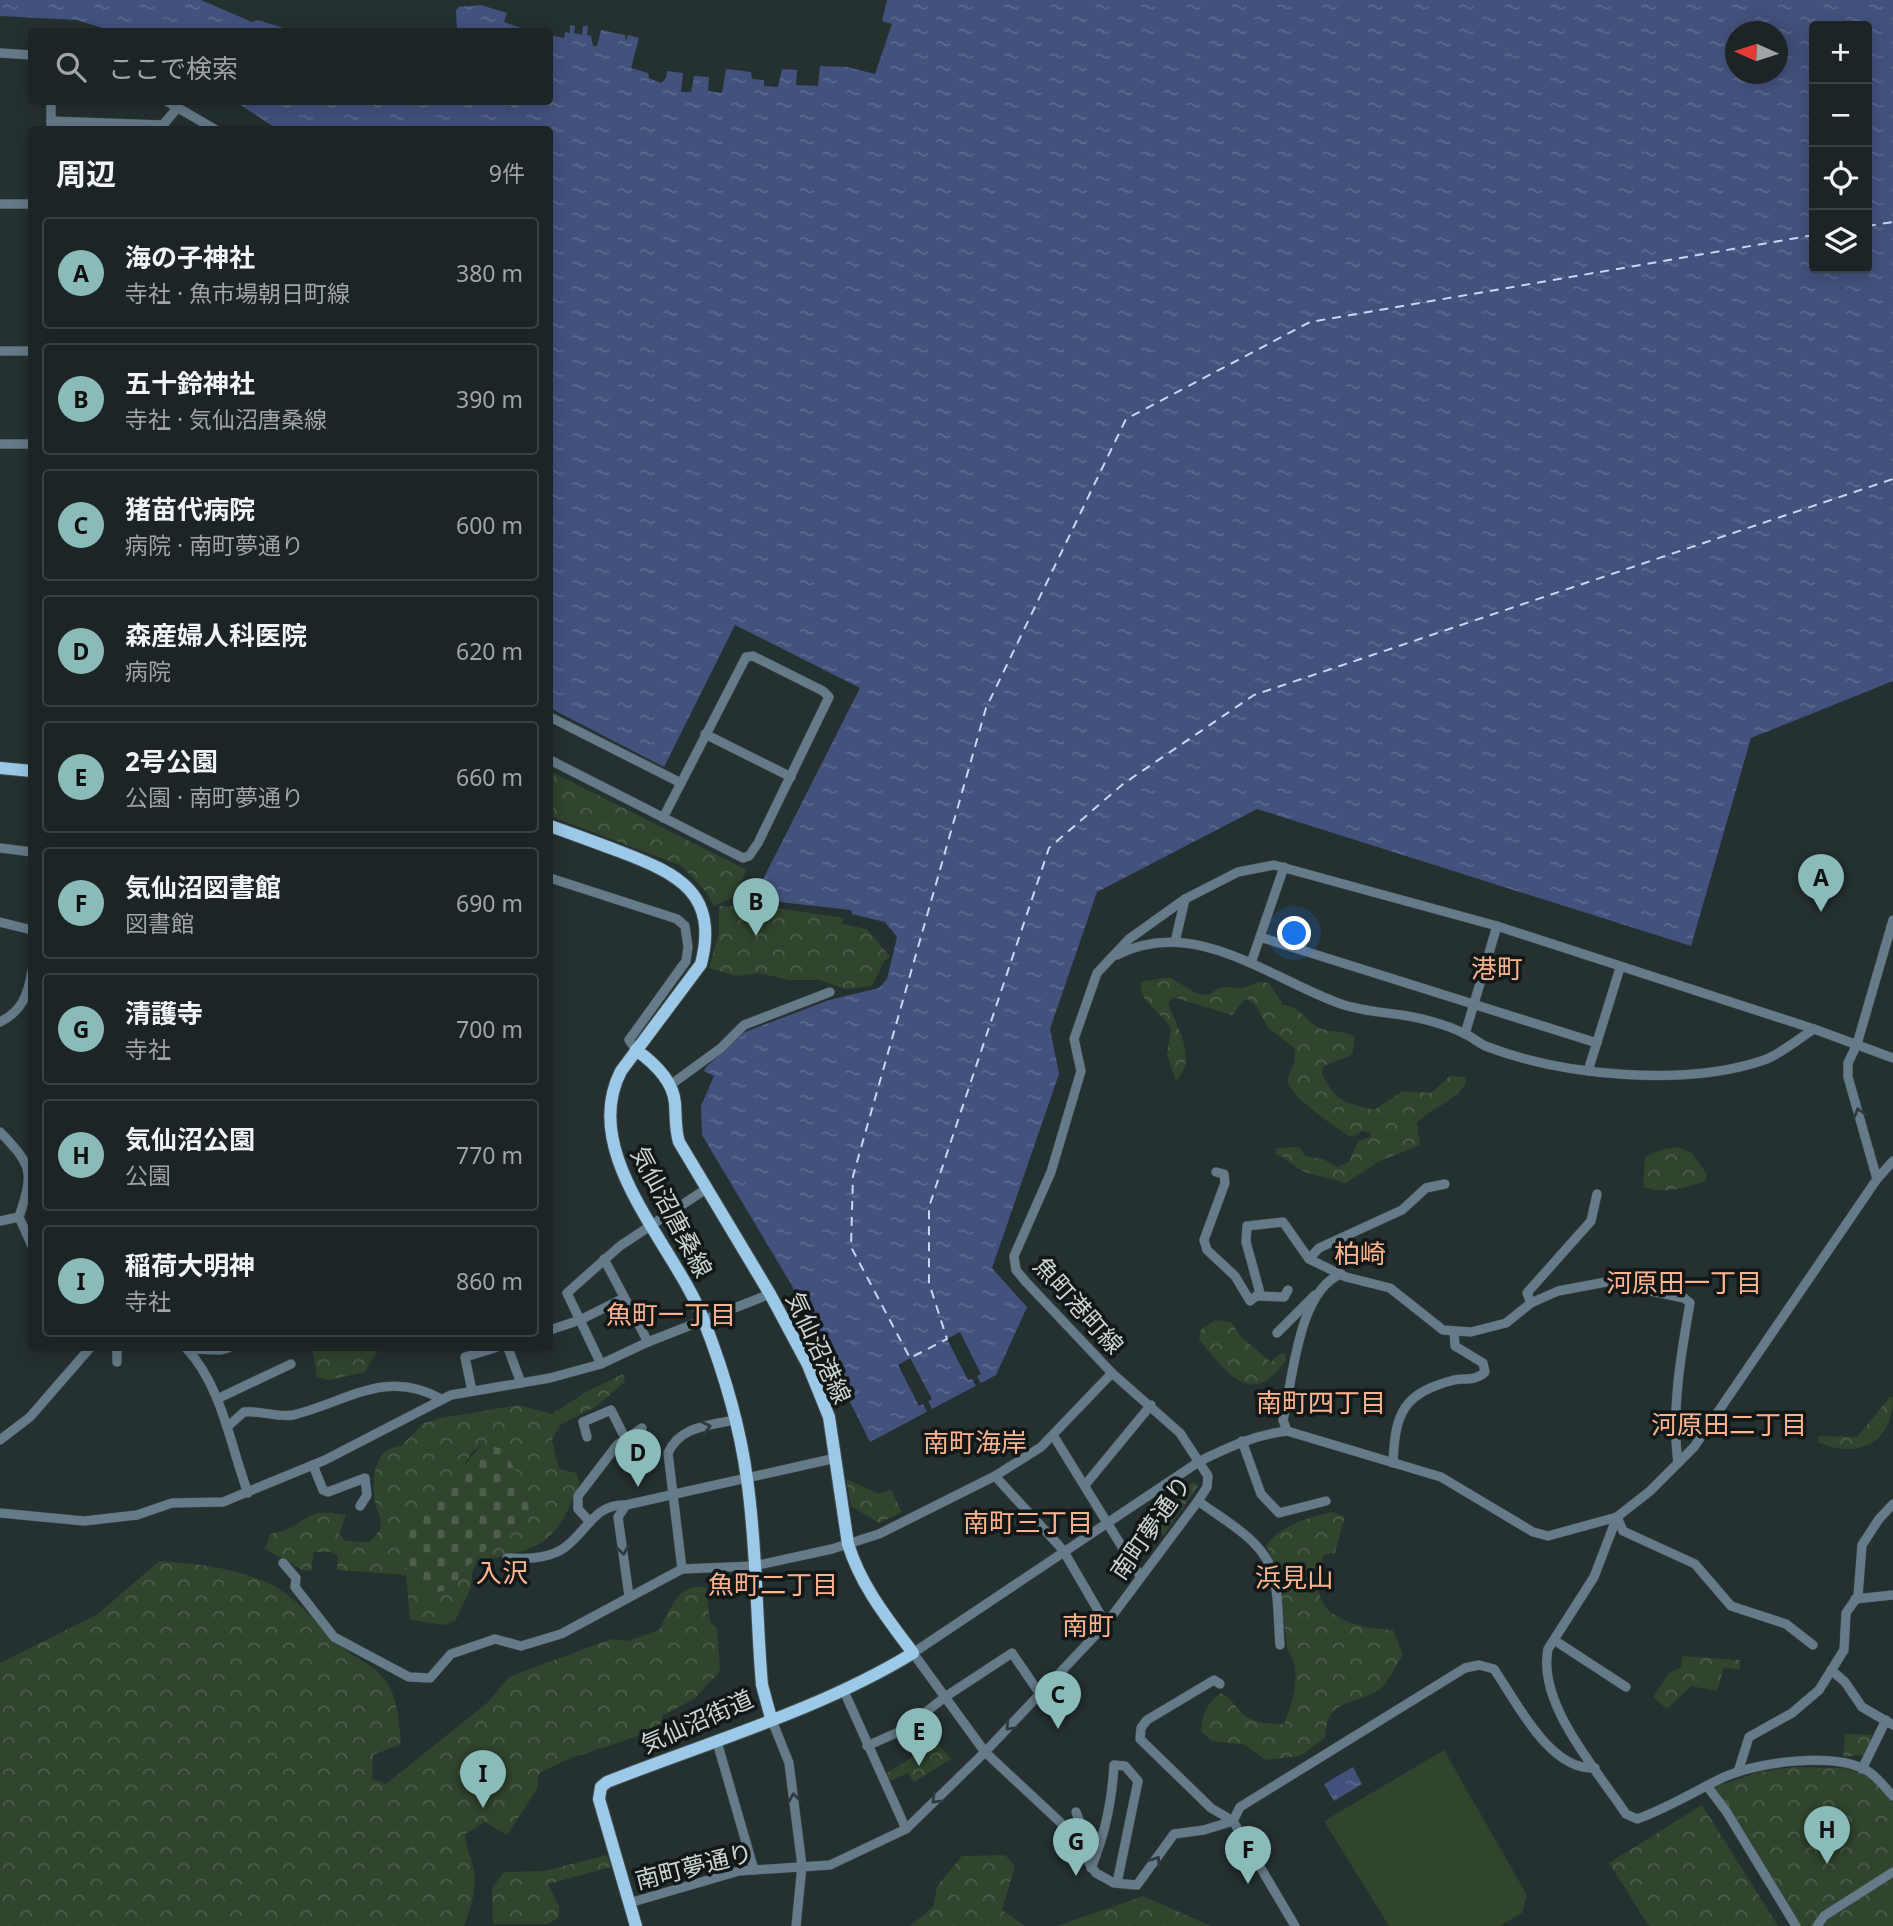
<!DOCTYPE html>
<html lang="ja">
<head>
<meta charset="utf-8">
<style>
  :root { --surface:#1c2425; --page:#293032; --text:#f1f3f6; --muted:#a0a4a7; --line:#3a4142; --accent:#8bbbb9 }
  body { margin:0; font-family:"Noto Sans","Noto Sans JP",sans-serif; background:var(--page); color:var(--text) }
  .controls { position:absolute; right:21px; top:21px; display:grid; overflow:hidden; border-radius:7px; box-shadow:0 4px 18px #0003 }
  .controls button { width:63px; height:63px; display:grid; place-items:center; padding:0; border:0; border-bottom:2px solid var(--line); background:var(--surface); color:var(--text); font:35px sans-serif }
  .compass { position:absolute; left:1725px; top:21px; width:63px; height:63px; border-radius:50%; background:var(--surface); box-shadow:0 4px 18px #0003; rotate:273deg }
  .you { position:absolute; left:1295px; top:934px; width:24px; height:24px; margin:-18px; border:5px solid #fff; border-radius:50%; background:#1a73e8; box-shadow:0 0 0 10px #1a73e833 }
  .badge { display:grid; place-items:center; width:46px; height:46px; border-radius:50%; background:var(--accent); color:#111; font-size:23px; font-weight:700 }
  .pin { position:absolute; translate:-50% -58px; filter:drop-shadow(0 2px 4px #0008) }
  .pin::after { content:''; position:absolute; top:37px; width:24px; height:21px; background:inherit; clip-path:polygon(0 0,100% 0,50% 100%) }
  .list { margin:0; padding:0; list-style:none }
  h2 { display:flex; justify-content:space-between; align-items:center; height:91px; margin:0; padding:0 28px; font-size:30px }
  h2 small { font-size:23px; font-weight:400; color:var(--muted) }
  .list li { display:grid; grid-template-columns:46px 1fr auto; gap:21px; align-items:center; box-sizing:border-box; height:112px; margin:0 14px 14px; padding:0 14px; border:2px solid var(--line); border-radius:7px }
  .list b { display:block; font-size:26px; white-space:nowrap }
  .list p { margin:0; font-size:23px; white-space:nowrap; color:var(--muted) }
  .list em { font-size:23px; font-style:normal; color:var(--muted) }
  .icon { flex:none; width:38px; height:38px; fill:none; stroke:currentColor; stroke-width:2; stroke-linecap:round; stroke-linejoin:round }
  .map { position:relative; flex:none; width:1893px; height:1926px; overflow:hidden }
  .search { position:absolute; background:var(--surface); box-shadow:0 4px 18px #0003; left:28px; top:28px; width:525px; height:77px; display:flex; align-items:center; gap:18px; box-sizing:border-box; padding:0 24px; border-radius:7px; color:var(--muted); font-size:26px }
  .panel { position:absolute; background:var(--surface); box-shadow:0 4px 18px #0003; left:28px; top:126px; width:525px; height:1225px; border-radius:7px }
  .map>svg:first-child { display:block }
  .forest { fill:url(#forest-crowns); fill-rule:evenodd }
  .cemetery { fill:url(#cemetery-stones) }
  .pitch { fill:#30442e }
  .water { fill:url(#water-ripples); fill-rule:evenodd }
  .pier { fill:#253031 }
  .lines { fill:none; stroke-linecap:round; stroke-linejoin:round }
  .ferry { stroke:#cad5f1; stroke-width:2; stroke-dasharray:9 7; stroke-linecap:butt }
  .minor-casing { stroke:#434e4e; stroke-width:10 }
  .major-casing { stroke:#434e4e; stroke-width:14 }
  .minor { stroke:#667b89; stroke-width:9 }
  .major { stroke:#9cc9e7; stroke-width:12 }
  .oneway { stroke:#2f3a3f }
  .labels { text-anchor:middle; stroke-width:7; stroke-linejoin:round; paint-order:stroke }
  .street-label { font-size:24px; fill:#cdd4d4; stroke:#121717 }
  .neighbourhood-label { font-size:26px; fill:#fdb38e; stroke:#121717 }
</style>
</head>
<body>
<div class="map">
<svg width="1893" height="1926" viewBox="0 0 1893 1926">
  <defs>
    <pattern id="forest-crowns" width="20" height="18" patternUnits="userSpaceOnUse" patternTransform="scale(1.75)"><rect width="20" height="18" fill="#30442e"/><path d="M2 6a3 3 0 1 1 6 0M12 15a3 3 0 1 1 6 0" fill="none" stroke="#4d5e4b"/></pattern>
    <pattern id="cemetery-stones" width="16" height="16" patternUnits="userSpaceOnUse" patternTransform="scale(1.75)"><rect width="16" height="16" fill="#30442e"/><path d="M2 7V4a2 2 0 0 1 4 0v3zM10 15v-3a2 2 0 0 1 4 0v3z" fill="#4d5e4b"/></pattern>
    <pattern id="water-ripples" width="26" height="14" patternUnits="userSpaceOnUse" patternTransform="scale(1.75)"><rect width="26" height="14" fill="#43527d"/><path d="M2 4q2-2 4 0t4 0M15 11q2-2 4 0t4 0" fill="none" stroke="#5d6a8f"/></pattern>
  </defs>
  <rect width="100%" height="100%" fill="#253031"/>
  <g class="forest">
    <polygon points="550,771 747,870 732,898 714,906 706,892 682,866 550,816"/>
    <polygon points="719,906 771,907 844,918 842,924 867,929 890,957 884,961 872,986 845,989 820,980 789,980 759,973 736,976 709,968 719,933"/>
    <path d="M1169,977l29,17 10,1 13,-8 22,1 15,-6 11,1 14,22c18,1 23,18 39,24 12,4 21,1 33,8l-3,18 -29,11 -1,9c16,28 22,27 52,35l29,-19 28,2 19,-17 15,1 1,6c-13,21 -34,23 -49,40l3,22 -40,16 -36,23c-13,-8 -25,-6 -39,-12 -11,-5 -17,-14 -30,-18l1,-6 23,-1 6,9 18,3 14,8 12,-5 9,-21 12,-4 1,-4 -8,-2 -12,6c-13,-8 -66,-43 -63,-58 3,-14 9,-13 6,-31l-26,-20 -11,-21 -11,-9 -14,17 -59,-18 -5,5c8,27 31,55 8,79l-9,-26 4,-26c-9,-18 -33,-26 -30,-47z"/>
    <path d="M1678,1147l14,6 15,21 -1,7c-22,7 -41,14 -63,6l2,-30 15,-7z"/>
    <path d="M1215,1320l16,2 10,15 30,25 9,-8h5l1,6c-34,49 -57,15 -87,-20l1,-10z"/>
    <polygon points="312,1348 379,1348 365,1372 329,1380 317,1377"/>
    <path d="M623,1374l2,8 -30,25 -35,18 -8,15 7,29 17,4 4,10c-26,63 -37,66 -103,78l-5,12 -1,15 -16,33 -11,4 -34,-5 -4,-45 -69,-5 1,-14 -7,-4h-17l-3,19 -9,-1 -37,-21 5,-15c39,-7 31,-29 76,-19l-7,19 6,7 24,1c4,-4 9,-9 11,-13 3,-11 -3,-17 -5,-27 -4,-22 -1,-56 26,-56l23,-23 17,-5 78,-13 33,9 34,-22zM482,1444l48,67 -62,55 -14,22 -23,6 -30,-33 29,-54 28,-32 14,-23z"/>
    <path d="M1890,1397h3c0,48 -36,62 -76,45l2,-6 38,1z"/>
    <polygon points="846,1479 879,1494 891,1490 902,1512 879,1523 851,1506"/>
    <polygon points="1194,1482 1198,1486 1163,1536 1147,1510"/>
    <path d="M1331,1512l14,4 -10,37 -12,2c-2,12 -7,33 -2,44 10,24 49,30 72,31l10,25c-8,10 -14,29 -26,36 -28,16 -50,7 -52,47l-25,18 -34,4 -23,-16 -31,-3 -11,-9c1,-18 6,-29 20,-39 9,5 10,7 16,15 12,15 29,16 47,16 9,-23 19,-53 3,-75l-8,-72 -13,-32c17,-21 40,-26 65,-33z"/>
    <path d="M159,1561c33,2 68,6 100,18 35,12 58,48 86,70 14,11 31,18 42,33 10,15 13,44 14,62l-28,11 -1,24 14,5 102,-82 21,-25 102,-38 17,2 31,-11c12,-21 19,-48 47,-43l4,35 7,6 3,43 -26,28 -32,17v7c-38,24 -85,27 -123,51l-2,15 -30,46 -22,-13 -20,12c1,15 7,24 9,38 3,16 -4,39 -10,54h-464v-263l98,-49z"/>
    <polygon points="1682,1656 1740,1660 1740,1670 1724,1667 1717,1691 1691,1686 1667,1709 1653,1697 1669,1673 1681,1667"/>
    <polygon points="1845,1734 1871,1735 1870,1746 1865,1755 1843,1757"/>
    <polygon points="937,1742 951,1759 914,1782 908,1773 889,1781 885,1774"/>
    <polygon points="1794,1767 1842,1768 1866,1774 1893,1801 1893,1926 1800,1926 1714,1787 1759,1772"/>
    <polygon points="1702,1805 1778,1926 1649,1926 1609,1863"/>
    <polygon points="607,1855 611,1867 548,1884 559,1906 559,1918 547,1924 493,1924 492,1888 504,1872 544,1871"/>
    <polygon points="1005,1855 1015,1866 1002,1910 1025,1926 910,1926 933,1907 937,1886 962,1856"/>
    <polygon points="1143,1896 1211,1926 1057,1926"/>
  </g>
  <polygon class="cemetery" points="482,1444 504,1449 523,1486 530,1511 468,1566 454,1588 431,1594 401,1561 406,1535"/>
  <polygon class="pitch" points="1444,1750 1527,1895 1522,1913 1500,1926 1389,1926 1324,1821"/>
  <g class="water">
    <polygon points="0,0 201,0 252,22 258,20 293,31 112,31 77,20 0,16"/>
    <path d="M887,0h1006v681l-142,57 -60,208 -434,-137 -160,83 -47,137 9,45 -67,194 35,39 -31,68 -126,67 -79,-158 -89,-149 -1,-29 13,-30 -10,-5 2,-4 39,-35 84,-32 50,-12 8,-9 10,-42 -12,-15 -33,-8 -1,-4 -98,-11 107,-211 -125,-63 -71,142 -114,-59v-578l-273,-1 -41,-27h314v-67l14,3 1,-6 5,1v-8l5,1 -1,7 8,2 1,-9h5l-1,9 4,1 2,10h4l4,-16 24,5 1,6 2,-6 11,3 -8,30 17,5 1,5 12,5 5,-5 1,-7 16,2 -2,19h10l3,-16 15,1 -1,14 14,2 4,-24 25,3 1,7 12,1v6l14,1 4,-18 15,1 -1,15 22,1 2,-20 27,1 28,7 17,-50 -10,-3zM1814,26h53v242h-53zM1736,32h42v42h-42z"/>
    <polygon points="481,5 507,13 504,22 530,31 457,31 456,10 459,7"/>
    <polygon points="1353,1767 1362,1784 1334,1801 1324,1784"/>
  </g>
  <g class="pier">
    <polygon points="960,1332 981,1374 977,1376 981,1384 976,1386 972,1379 968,1380 947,1339"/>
    <polygon points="910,1358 932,1399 928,1401 932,1409 927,1412 923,1404 919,1406 898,1365"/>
  </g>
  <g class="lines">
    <g class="ferry">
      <polyline points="1867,226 1893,222"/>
      <polyline points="1814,235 1310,322 1126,419 986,708 853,1176 851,1247 910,1358 947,1339 929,1283 929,1207 1049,848 1123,784 1254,695 1893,479"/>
    </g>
    <defs>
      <g id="minor">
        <polyline points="0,53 32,55"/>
        <polyline points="51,102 51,130"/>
        <polyline points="168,102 216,130"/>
        <polyline points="51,121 163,125 178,107"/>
        <polyline points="0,204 32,204"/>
        <polyline points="0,351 32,351"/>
        <polyline points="0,444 32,444"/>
        <polyline points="550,717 681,783"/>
        <polyline points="705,734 791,777"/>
        <polyline points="550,760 743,858 749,856 758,843 829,697 823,691 753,656 746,657 663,818"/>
        <polyline points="0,848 32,852"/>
        <polyline points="550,878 677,919 685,926 688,947 686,961 629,1040 636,1050"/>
        <polyline points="0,922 32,930"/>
        <polyline points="1260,937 1597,1043"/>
        <polyline points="1175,942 1185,899"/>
        <path d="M1117,955c78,-40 153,24 224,49 29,10 60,8 89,17 11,3 24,7 35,13 8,3 14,10 23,13 77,29 198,40 276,13 17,-6 34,-21 50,-31"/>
        <polyline points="1251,963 1284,867"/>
        <path d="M0,1022c22,-11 28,-27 32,-51"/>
        <polyline points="1465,1034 1497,926"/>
        <polyline points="1588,1071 1620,968"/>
        <polyline points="669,1086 721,1048 744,1025 830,992"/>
        <path d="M0,1132c33,34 34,40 19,85l13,29"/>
        <path d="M1216,1172l8,2 1,9 -21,57 3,10 28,26 15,25 10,-8 -14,-51 1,-16 36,-4 26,37 37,18 44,11 53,42 28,2 35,-9 25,-20 27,-12 48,-9 78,16 6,5c-9,51 -19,108 -12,160"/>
        <polyline points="1877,1179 1848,1077 1848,1063 1857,1044 1893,920"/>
        <polyline points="0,1221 19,1217"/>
        <polyline points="604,1259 648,1342"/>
        <polyline points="1309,1259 1319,1248 1402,1210 1426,1188 1445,1184"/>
        <polyline points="1257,1296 1284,1297 1288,1290"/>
        <polyline points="1531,1303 1527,1293 1591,1221 1597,1194"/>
        <polyline points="550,1330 580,1320 624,1298"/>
        <polyline points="1277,1333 1315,1295"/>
        <path d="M186,1348c36,38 44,97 62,145"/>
        <polyline points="508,1348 521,1383"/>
        <polyline points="189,1349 221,1350 228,1348"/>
        <polyline points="117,1362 117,1348"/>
        <polyline points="601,1364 567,1293 620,1246 706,1189"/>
        <polyline points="472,1391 465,1357 495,1348"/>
        <polyline points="217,1399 291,1364"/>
        <path d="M227,1427l17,-15c16,-2 33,6 49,3 54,-13 92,-47 148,-16"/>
        <path d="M1287,1431l-4,-11c10,-41 15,-129 58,-146"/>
        <polyline points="1053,1435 1140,1576"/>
        <polyline points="587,1437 583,1422 611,1410 625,1438"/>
        <polyline points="0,1440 30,1417 90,1348"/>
        <polyline points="1242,1441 1261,1494 1279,1513 1326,1501"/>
        <path d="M1393,1463c2,-50 10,-70 61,-83 11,-2 22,1 31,-8l-2,-9 -28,-17 -1,-15"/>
        <polyline points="313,1465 323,1490 328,1492 365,1478 367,1495 360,1506"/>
        <polyline points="995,1476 1063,1550 1106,1624"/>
        <polyline points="1085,1485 1151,1405"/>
        <path d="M1198,1501c27,20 69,41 76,77 5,21 4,45 6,67"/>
        <polyline points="626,1505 618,1517 629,1596"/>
        <polyline points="0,1513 84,1521 137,1515 172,1503 223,1502 325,1460 451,1395 550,1378 601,1364 648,1342 770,1294"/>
        <path d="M1617,1517l-23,60 -46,72c-11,55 49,121 78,165l11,5c31,-11 58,-28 87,-42 35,-15 108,-25 142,-7 10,5 19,18 27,26"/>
        <polyline points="1617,1517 1623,1531 1695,1564 1731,1606 1786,1624 1813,1645"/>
        <polyline points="590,1522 578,1509 578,1496 617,1445 642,1428"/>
        <path d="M507,1558c18,1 38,1 54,-8 25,-15 32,-47 65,-45l210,-47"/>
        <polyline points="283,1563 296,1578 295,1587 334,1637 409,1677 430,1678 451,1654 495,1639 521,1646 561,1634 682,1569 754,1566 832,1549 879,1534 995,1476 1041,1447 1112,1373 1026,1282 1016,1270 1014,1256 1051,1172 1081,1071 1074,1039 1097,973 1129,939 1185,899 1238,872 1274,865 1497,926 1814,1029 1893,1058"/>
        <path d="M682,1569l-14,-116c12,-27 40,-27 66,-33"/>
        <polyline points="1855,1599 1893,1595"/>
        <polyline points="1554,1640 1626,1687"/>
        <polyline points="1831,1670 1845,1682 1862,1707 1893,1725"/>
        <polyline points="1220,1684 1214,1680 1147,1720 1141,1728 1140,1739 1211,1808 1233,1821 1295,1926"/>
        <polyline points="843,1689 906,1829"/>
        <polyline points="771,1718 789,1763 802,1866 796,1926"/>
        <polyline points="717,1742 754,1870"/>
        <polyline points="867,1746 903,1730 945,1697 1012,1653 1040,1694"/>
        <path d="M1595,1768c-45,3 -78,-65 -101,-99l-15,-4 -14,3 -225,139 -7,14 -29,9 -30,4 -37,51 -23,-2 -18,-10 -36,-51 -75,-70 -72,-99 287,-192c29,-14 54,-26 87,-30l154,46 92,55 15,4 69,-19 33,-26 44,-44 183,-268 16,-18"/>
        <polyline points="1862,1769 1886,1720"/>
        <polyline points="1738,1772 1749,1737 1792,1713 1819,1690 1844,1650 1846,1613 1858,1596 1862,1545 1879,1519 1893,1504"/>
        <polyline points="1707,1786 1726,1811 1796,1926"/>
        <polyline points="1076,1812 1090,1847 1092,1862"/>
        <path d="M1091,1868c14,-33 21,-67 23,-103l11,1 13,15 -21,102"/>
        <polyline points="629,1903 739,1871 830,1865 906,1829 985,1752 1106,1624 1198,1501 1207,1487 1208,1476 1180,1433 1112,1373"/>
        <polyline points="1817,1926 1824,1916 1893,1872"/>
      </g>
      <g id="major">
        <polyline points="0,768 32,771"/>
        <path d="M550,826c23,8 47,17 71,26 58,22 98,42 80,112l-80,107c-43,83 54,174 83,250 19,49 36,106 43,158 10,68 9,138 15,206l9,33"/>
        <path d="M636,1926l-37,-127 2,-12 6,-5c101,-40 213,-72 306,-129 -26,-35 -52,-67 -65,-109l-19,-127 -21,-52 -38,-71 -91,-152c-4,-13 -3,-25 -4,-39 -2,-22 -22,-41 -39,-53"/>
      </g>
    </defs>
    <use href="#minor" class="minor-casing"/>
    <use href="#major" class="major-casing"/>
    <use href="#minor" class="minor"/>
    <use href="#major" class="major"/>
  </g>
  <defs><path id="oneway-chevron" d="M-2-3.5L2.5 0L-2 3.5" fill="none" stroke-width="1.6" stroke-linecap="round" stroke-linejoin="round" transform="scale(1.75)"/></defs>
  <g class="oneway">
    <use href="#oneway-chevron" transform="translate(1859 1113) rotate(-106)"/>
    <use href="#oneway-chevron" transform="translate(706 1427) rotate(-13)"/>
    <use href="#oneway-chevron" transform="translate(623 1550) rotate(82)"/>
    <use href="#oneway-chevron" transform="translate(1010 1726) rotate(133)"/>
    <use href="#oneway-chevron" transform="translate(794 1798) rotate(-97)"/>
    <use href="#oneway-chevron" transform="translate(936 1799) rotate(136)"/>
    <use href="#oneway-chevron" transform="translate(1156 1861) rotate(-56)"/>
  </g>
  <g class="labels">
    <g class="street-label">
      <text transform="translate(671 1212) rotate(62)" y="8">気仙沼唐桑線</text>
      <text transform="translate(1078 1306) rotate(48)" y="8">魚町港町線</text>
      <text transform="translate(818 1348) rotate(65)" y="8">気仙沼港線</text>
      <text transform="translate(1151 1528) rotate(-55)" y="8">南町夢通り</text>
      <text transform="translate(697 1722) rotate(-24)" y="8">気仙沼街道</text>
      <text transform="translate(694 1867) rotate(-14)" y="8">南町夢通り</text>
    </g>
    <g class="neighbourhood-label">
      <text x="1497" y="978">港町</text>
      <text x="1360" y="1263">柏崎</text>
      <text x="1684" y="1292">河原田一丁目</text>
      <text x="671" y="1324">魚町一丁目</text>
      <text x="1321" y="1412">南町四丁目</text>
      <text x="1729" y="1434">河原田二丁目</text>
      <text x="975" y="1452">南町海岸</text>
      <text x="1028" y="1532">南町三丁目</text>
      <text x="502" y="1582">入沢</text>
      <text x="1294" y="1587">浜見山</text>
      <text x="773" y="1594">魚町二丁目</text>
      <text x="1088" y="1635">南町</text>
    </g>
  </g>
</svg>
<div class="controls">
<button>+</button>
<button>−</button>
<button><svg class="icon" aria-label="locate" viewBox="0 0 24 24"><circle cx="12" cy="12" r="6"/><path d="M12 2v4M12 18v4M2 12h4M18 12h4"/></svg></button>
<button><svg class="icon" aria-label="layers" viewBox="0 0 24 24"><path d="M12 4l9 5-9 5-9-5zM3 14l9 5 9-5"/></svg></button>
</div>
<svg class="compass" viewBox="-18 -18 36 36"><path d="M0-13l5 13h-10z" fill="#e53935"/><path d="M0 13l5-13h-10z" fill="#a0a4a7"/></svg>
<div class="you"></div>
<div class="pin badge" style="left:1821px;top:912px">A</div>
<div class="pin badge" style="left:756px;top:936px">B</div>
<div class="pin badge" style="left:1058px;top:1729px">C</div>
<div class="pin badge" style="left:638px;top:1487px">D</div>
<div class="pin badge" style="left:919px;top:1766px">E</div>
<div class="pin badge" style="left:1248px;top:1884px">F</div>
<div class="pin badge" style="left:1076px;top:1876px">G</div>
<div class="pin badge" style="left:1827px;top:1864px">H</div>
<div class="pin badge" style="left:483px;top:1808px">I</div>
<div class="search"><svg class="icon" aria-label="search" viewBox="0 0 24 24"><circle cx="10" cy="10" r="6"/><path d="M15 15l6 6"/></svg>ここで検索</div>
<section class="panel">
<h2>周辺<small>9件</small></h2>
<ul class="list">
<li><span class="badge">A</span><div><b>海の子神社</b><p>寺社 · 魚市場朝日町線</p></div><em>380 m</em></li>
<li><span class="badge">B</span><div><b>五十鈴神社</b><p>寺社 · 気仙沼唐桑線</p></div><em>390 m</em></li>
<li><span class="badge">C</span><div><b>猪苗代病院</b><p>病院 · 南町夢通り</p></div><em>600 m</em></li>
<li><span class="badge">D</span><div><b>森産婦人科医院</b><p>病院</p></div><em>620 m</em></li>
<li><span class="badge">E</span><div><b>2号公園</b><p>公園 · 南町夢通り</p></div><em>660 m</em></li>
<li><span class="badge">F</span><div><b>気仙沼図書館</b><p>図書館</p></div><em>690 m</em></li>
<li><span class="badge">G</span><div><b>清護寺</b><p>寺社</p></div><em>700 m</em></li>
<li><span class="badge">H</span><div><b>気仙沼公園</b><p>公園</p></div><em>770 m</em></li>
<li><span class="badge">I</span><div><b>稲荷大明神</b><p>寺社</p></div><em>860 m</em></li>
</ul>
</section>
</div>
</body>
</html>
